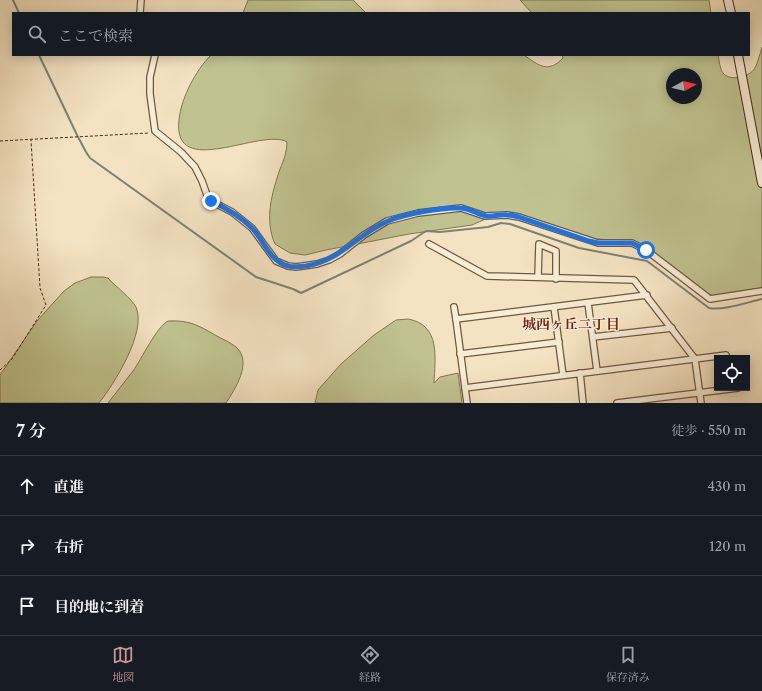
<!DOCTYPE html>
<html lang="ja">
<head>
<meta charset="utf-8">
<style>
  :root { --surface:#171b24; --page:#242831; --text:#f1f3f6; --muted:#9ea1a6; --line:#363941; --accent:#c59692 }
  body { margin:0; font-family:"Libre Caslon Text","Noto Serif JP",serif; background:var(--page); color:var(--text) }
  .controls { position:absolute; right:12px; bottom:12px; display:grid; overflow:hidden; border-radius:0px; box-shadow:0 2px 10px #0003 }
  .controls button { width:36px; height:36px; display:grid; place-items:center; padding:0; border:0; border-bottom:1px solid var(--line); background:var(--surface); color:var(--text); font:20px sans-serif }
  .compass { position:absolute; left:666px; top:68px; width:36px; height:36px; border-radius:50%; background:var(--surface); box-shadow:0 2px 10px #0003; rotate:82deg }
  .stop { position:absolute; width:12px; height:12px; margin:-9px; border:3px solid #1a73e8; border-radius:50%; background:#fff }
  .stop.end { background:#1a73e8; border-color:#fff; box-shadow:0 1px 4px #0008 }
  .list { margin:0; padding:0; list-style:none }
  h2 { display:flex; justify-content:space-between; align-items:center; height:52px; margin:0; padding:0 16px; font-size:17px }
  h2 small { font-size:13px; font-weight:400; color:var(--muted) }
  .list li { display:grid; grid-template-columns:26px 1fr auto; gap:12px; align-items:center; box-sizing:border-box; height:60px; padding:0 16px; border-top:1px solid var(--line) }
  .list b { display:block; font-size:15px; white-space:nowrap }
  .list em { font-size:13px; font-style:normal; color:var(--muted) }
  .icon { flex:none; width:22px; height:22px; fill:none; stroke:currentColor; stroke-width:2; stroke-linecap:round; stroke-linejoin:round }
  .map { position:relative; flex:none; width:762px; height:403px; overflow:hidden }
  .search { position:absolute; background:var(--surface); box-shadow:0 2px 10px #0003; left:12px; right:12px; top:12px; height:44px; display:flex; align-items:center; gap:10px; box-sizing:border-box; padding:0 14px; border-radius:0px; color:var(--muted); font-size:15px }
  .sheet { height:232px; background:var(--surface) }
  nav { display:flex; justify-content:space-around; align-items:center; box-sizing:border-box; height:56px; border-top:1px solid var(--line); background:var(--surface); font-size:11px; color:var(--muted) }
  nav a { display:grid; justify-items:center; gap:2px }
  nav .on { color:var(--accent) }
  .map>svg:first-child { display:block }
  .green { fill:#c0c390; stroke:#84764f; fill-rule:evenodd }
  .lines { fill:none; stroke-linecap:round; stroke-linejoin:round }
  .stream { stroke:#7b8275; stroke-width:2 }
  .street-casing { stroke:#72583b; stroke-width:8 }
  .secondary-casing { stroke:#47290e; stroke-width:10 }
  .path { stroke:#47290e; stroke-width:1; stroke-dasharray:3 2; stroke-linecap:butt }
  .street { stroke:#f8edd7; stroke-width:5.5 }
  .secondary { stroke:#f8edd7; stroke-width:8 }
  .route { stroke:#1a73e8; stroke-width:5 }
  .labels { text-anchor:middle; stroke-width:3; stroke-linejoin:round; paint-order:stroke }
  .neighbourhood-label { font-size:14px; font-weight:bold; fill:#7a1f14; stroke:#f8edd7 }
</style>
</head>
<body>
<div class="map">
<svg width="762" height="403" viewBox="0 0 762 403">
  <rect width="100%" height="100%" fill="#f4e3c2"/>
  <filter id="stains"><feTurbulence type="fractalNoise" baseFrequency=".005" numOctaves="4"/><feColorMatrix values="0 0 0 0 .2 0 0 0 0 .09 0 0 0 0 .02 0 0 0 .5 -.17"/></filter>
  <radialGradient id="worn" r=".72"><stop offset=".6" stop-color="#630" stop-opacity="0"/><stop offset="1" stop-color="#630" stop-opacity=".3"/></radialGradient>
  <g class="green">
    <polygon points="248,0 353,0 366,13 243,13"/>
    <polygon points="520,0 709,0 711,13 532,13"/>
    <path d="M762,47v240l-12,5 -40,5 -38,-29 -46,-27 -42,-3 -66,-23 -21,-1 -25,11 -63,9 -83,16 -21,5 -15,-2 -15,-9c-11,-25 -3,-51 5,-75 4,-9 7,-18 7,-27 -25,-15 -115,39 -108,-22 2,-22 17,-50 32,-65h313c14,10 24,19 39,3l-1,-3h156c1,5 2,14 5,18 7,9 27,4 32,-5 3,-6 5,-14 7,-21zM672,74h24v24h-24z"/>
    <path d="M91,277h12l5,1c7,8 24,21 28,29 11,25 -22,77 -37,96h-99v-28l37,-54 27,-30 11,-8z"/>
    <path d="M408,319c33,6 27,39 26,64l6,-6 18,-4 4,30h-147l3,-13 23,-26 33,-29 22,-15z"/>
    <path d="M168,321c21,-1 30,4 47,14 7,4 15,7 21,12 17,15 -1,42 -10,56h-118c8,-11 17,-21 25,-32 8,-11 24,-45 35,-50z"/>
  </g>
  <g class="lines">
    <g class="stream">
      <polyline points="13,0 19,13"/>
      <path d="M39,55l38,80 9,17 4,6 166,119 37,12 8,4 110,-52 15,-10 14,1 48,-5 13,-4 9,1 69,24 68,13 62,47c14,3 39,-6 53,-9"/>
    </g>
    <defs>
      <g id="street">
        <polyline points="140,13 141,0"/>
        <polyline points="155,55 150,77 150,94 155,131 181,152 195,167 202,181 207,195 211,201 232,212 252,228 276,261 288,266 296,267 317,264 329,260 340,254 364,235 387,221 418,213 461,208 485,216 507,215 519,217 598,243 632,243 646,250 710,299 762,291"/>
        <polyline points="429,244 487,276 634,280 695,359 701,403"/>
        <polyline points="538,277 539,244 556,251 556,279"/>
        <polyline points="588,303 597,371"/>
        <polyline points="454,307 456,319"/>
        <polyline points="554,307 563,375"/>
        <polyline points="593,337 672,328"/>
        <polyline points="460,354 559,342"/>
        <polyline points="580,373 583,403"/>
        <polyline points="465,388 726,355 727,358"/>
        <polyline points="467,403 456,319 647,295"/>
        <polyline points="617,403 738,388"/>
      </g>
      <g id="secondary">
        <polyline points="728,0 731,13"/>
        <polyline points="738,55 762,183"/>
      </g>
    </defs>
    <use href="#street" class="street-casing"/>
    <use href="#secondary" class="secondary-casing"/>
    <g class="path">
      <polyline points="0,141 149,133"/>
      <polyline points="0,370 12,359 46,305 40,288 31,140"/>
    </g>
    <use href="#street" class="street"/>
    <use href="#secondary" class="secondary"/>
  </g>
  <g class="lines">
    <path class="route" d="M211,201c15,7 29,15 41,27 12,12 17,33 36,38 6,2 13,0 18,0 36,-6 51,-32 82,-45 16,-7 55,-14 72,-13 9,0 17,6 26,8 7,1 14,-2 21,-1 4,0 8,1 12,2l70,24 9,2h34l14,7"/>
  </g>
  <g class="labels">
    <g class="neighbourhood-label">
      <text x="571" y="329">城西ヶ丘二丁目</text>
    </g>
  </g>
  <rect width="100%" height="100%" filter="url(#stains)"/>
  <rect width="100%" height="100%" fill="url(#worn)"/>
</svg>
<div class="controls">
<button><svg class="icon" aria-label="locate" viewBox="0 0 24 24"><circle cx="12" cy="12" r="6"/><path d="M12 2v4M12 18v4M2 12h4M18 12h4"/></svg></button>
</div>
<svg class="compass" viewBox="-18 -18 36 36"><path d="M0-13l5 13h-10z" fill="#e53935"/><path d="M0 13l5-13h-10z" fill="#9ea1a6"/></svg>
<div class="stop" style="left:646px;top:250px"></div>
<div class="stop end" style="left:211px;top:201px"></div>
<div class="search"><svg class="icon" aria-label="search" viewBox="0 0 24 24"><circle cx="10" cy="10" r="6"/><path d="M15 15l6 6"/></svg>ここで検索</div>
</div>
<section class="sheet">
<h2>7 分<small>徒歩 · 550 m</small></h2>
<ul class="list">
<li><svg class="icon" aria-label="ahead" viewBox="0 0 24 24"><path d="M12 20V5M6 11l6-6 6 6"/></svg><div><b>直進</b></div><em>430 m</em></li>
<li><svg class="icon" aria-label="right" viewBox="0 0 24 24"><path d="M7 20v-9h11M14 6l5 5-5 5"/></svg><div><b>右折</b></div><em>120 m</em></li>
<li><svg class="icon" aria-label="arrive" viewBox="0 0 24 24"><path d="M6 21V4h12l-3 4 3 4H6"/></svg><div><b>目的地に到着</b></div></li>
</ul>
</section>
<nav>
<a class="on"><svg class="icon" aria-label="map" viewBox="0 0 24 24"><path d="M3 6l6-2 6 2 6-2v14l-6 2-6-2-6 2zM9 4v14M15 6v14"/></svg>地図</a>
<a><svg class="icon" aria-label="directions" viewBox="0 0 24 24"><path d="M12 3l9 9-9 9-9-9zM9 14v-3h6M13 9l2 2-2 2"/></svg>経路</a>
<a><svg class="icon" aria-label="saved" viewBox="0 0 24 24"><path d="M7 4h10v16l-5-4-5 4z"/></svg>保存済み</a>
</nav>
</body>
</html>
